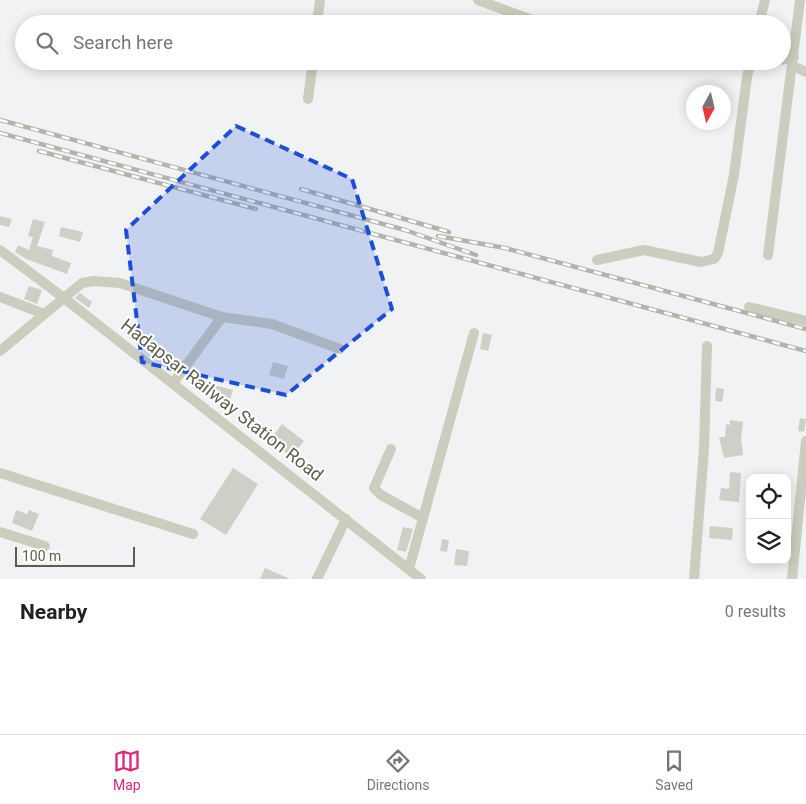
<!DOCTYPE html>
<html lang="en">
<head>
<meta charset="utf-8">
<style>
  :root { --surface:#fff; --page:#f6f6f6; --text:#222; --muted:#767676; --line:#e0e0e0; --accent:#db2777 }
  body { margin:0; font-family:Roboto,sans-serif; background:var(--page); color:var(--text) }
  .controls { position:absolute; right:15px; bottom:15px; display:grid; overflow:hidden; border-radius:10px; box-shadow:0 2px 12px #0003 }
  .controls button { width:45px; height:45px; display:grid; place-items:center; padding:0; border:0; border-bottom:1px solid var(--line); background:var(--surface); color:var(--text); font:25px sans-serif }
  .compass { position:absolute; left:686px; top:85px; width:45px; height:45px; border-radius:50%; background:var(--surface); box-shadow:0 2px 12px #0003; rotate:188deg }
  .scale { position:absolute; left:15px; bottom:12px; width:120px; box-sizing:border-box; padding-left:5px; border:2px solid #5d5e4a; border-top:0; font-size:14px; line-height:18px; white-space:nowrap; color:#5d5e4a; -webkit-text-stroke:4px #fff; paint-order:stroke }
  .list { margin:0; padding:0; list-style:none }
  h2 { display:flex; justify-content:space-between; align-items:center; height:65px; margin:0; padding:0 20px; font-size:21px }
  h2 small { font-size:16px; font-weight:400; color:var(--muted) }
  .icon { flex:none; width:28px; height:28px; fill:none; stroke:currentColor; stroke-width:2; stroke-linecap:round; stroke-linejoin:round }
  .map { position:relative; flex:none; width:806px; height:579px; overflow:hidden }
  .search { position:absolute; background:var(--surface); box-shadow:0 2px 12px #0003; left:15px; right:15px; top:15px; height:55px; display:flex; align-items:center; gap:12px; box-sizing:border-box; padding:0 18px; border-radius:28px; color:var(--muted); font-size:19px }
  .sheet { height:155px; background:var(--surface) }
  nav { display:flex; justify-content:space-around; align-items:center; box-sizing:border-box; height:70px; border-top:1px solid var(--line); background:var(--surface); font-size:14px; color:var(--muted) }
  nav a { display:grid; justify-items:center; gap:2px }
  nav .on { color:var(--accent) }
  .map>svg:first-child { display:block }
  .building { fill:#ced0c8 }
  .lines { fill:none; stroke-linecap:round; stroke-linejoin:round }
  .minor { stroke:#cccdbe; stroke-width:10 }
  .rail-casing { stroke:#b2b4ac; stroke-width:4.5 }
  .rail { stroke:#fff; stroke-width:2.5; stroke-dasharray:8; stroke-linecap:butt }
  .marked { fill:#1d4ed8; fill-opacity:0.2; stroke:#1d4ed8; stroke-width:4; stroke-dasharray:10 6; stroke-linejoin:round }
  .labels { text-anchor:middle; stroke-width:4; stroke-linejoin:round; paint-order:stroke }
  .street-label { font-size:18px; fill:#5d5e4a; stroke:#fff }
</style>
</head>
<body>
<div class="map">
<svg width="806" height="579" viewBox="0 0 806 579">
  <rect width="100%" height="100%" fill="#f1f2f3"/>
  <g class="building">
    <polygon points="0,216 12,219 9,227 0,225"/>
    <polygon points="33,219 45,222 37,246 53,250 52,256 71,263 67,274 26,259 15,252 18,245 29,250 33,237 28,236"/>
    <polygon points="61,227 83,232 80,242 59,236"/>
    <polygon points="29,286 42,290 37,304 24,299"/>
    <polygon points="80,293 92,302 89,308 75,298"/>
    <polygon points="483,333 492,335 488,351 480,349"/>
    <polygon points="273,362 288,366 284,379 269,375"/>
    <polygon points="211,384 233,390 229,403 208,398"/>
    <polygon points="716,388 724,389 722,402 715,401"/>
    <polygon points="800,418 806,419 804,432 798,431"/>
    <polygon points="730,420 743,422 741,439 743,455 724,458 719,437 725,437 726,424 730,425"/>
    <polygon points="282,424 304,441 291,457 270,440"/>
    <polygon points="233,468 258,484 226,535 200,519"/>
    <polygon points="730,472 741,473 739,502 719,500 721,488 729,489"/>
    <polygon points="16,510 27,514 29,510 39,514 32,531 12,523"/>
    <polygon points="710,526 733,528 732,540 709,538"/>
    <polygon points="403,527 413,529 406,552 397,550"/>
    <polygon points="442,539 449,540 447,552 440,551"/>
    <polygon points="456,549 469,551 467,566 454,565"/>
    <polygon points="265,568 290,579 260,579"/>
  </g>
  <g class="lines">
    <g class="minor">
      <polyline points="478,0 537,22"/>
      <polyline points="317,24 320,0"/>
      <polyline points="759,24 765,0"/>
      <polyline points="782,60 794,57"/>
      <polyline points="750,64 775,61"/>
      <polyline points="793,66 806,72"/>
      <polyline points="308,99 313,61"/>
      <polyline points="0,250 64,298 421,579"/>
      <polyline points="768,255 800,0"/>
      <polyline points="597,260 644,250 701,262 714,259 718,253 734,175 747,77 751,61"/>
      <polyline points="0,297 44,314"/>
      <polyline points="749,307 806,321"/>
      <polyline points="0,351 82,283 94,281 120,283 222,317 272,324 340,349"/>
      <polyline points="173,383 222,317"/>
      <polyline points="391,449 374,488 381,495 423,518"/>
      <polyline points="0,473 193,534"/>
      <polyline points="0,532 45,546"/>
      <polyline points="409,569 474,333"/>
      <polyline points="317,579 346,519"/>
      <polyline points="694,579 704,449 707,346"/>
      <polyline points="792,579 806,441"/>
    </g>
    <defs>
      <g id="rail">
        <polyline points="0,120 405,230 476,255"/>
        <polyline points="0,133 806,351"/>
        <polyline points="39,151 256,209"/>
        <polyline points="301,189 449,232"/>
        <polyline points="438,236 505,248 806,329"/>
      </g>
    </defs>
    <use href="#rail" class="rail-casing"/>
    <use href="#rail" class="rail"/>
  </g>
  <path class="marked" d="M236,126l116,53 40,130 -106,86 -144,-33 -16,-132z"/>
  <g class="labels">
    <g class="street-label">
      <text transform="translate(222 400) rotate(38)" y="6">Hadapsar Railway Station Road</text>
    </g>
  </g>
</svg>
<div class="controls">
<button><svg class="icon" aria-label="locate" viewBox="0 0 24 24"><circle cx="12" cy="12" r="6"/><path d="M12 2v4M12 18v4M2 12h4M18 12h4"/></svg></button>
<button><svg class="icon" aria-label="layers" viewBox="0 0 24 24"><path d="M12 4l9 5-9 5-9-5zM3 14l9 5 9-5"/></svg></button>
</div>
<svg class="compass" viewBox="-18 -18 36 36"><path d="M0-13l5 13h-10z" fill="#e53935"/><path d="M0 13l5-13h-10z" fill="#767676"/></svg>
<div class="scale">100 m</div>
<div class="search"><svg class="icon" aria-label="search" viewBox="0 0 24 24"><circle cx="10" cy="10" r="6"/><path d="M15 15l6 6"/></svg>Search here</div>
</div>
<section class="sheet">
<h2>Nearby<small>0 results</small></h2>
<ul class="list">
</ul>
</section>
<nav>
<a class="on"><svg class="icon" aria-label="map" viewBox="0 0 24 24"><path d="M3 6l6-2 6 2 6-2v14l-6 2-6-2-6 2zM9 4v14M15 6v14"/></svg>Map</a>
<a><svg class="icon" aria-label="directions" viewBox="0 0 24 24"><path d="M12 3l9 9-9 9-9-9zM9 14v-3h6M13 9l2 2-2 2"/></svg>Directions</a>
<a><svg class="icon" aria-label="saved" viewBox="0 0 24 24"><path d="M7 4h10v16l-5-4-5 4z"/></svg>Saved</a>
</nav>
</body>
</html>
